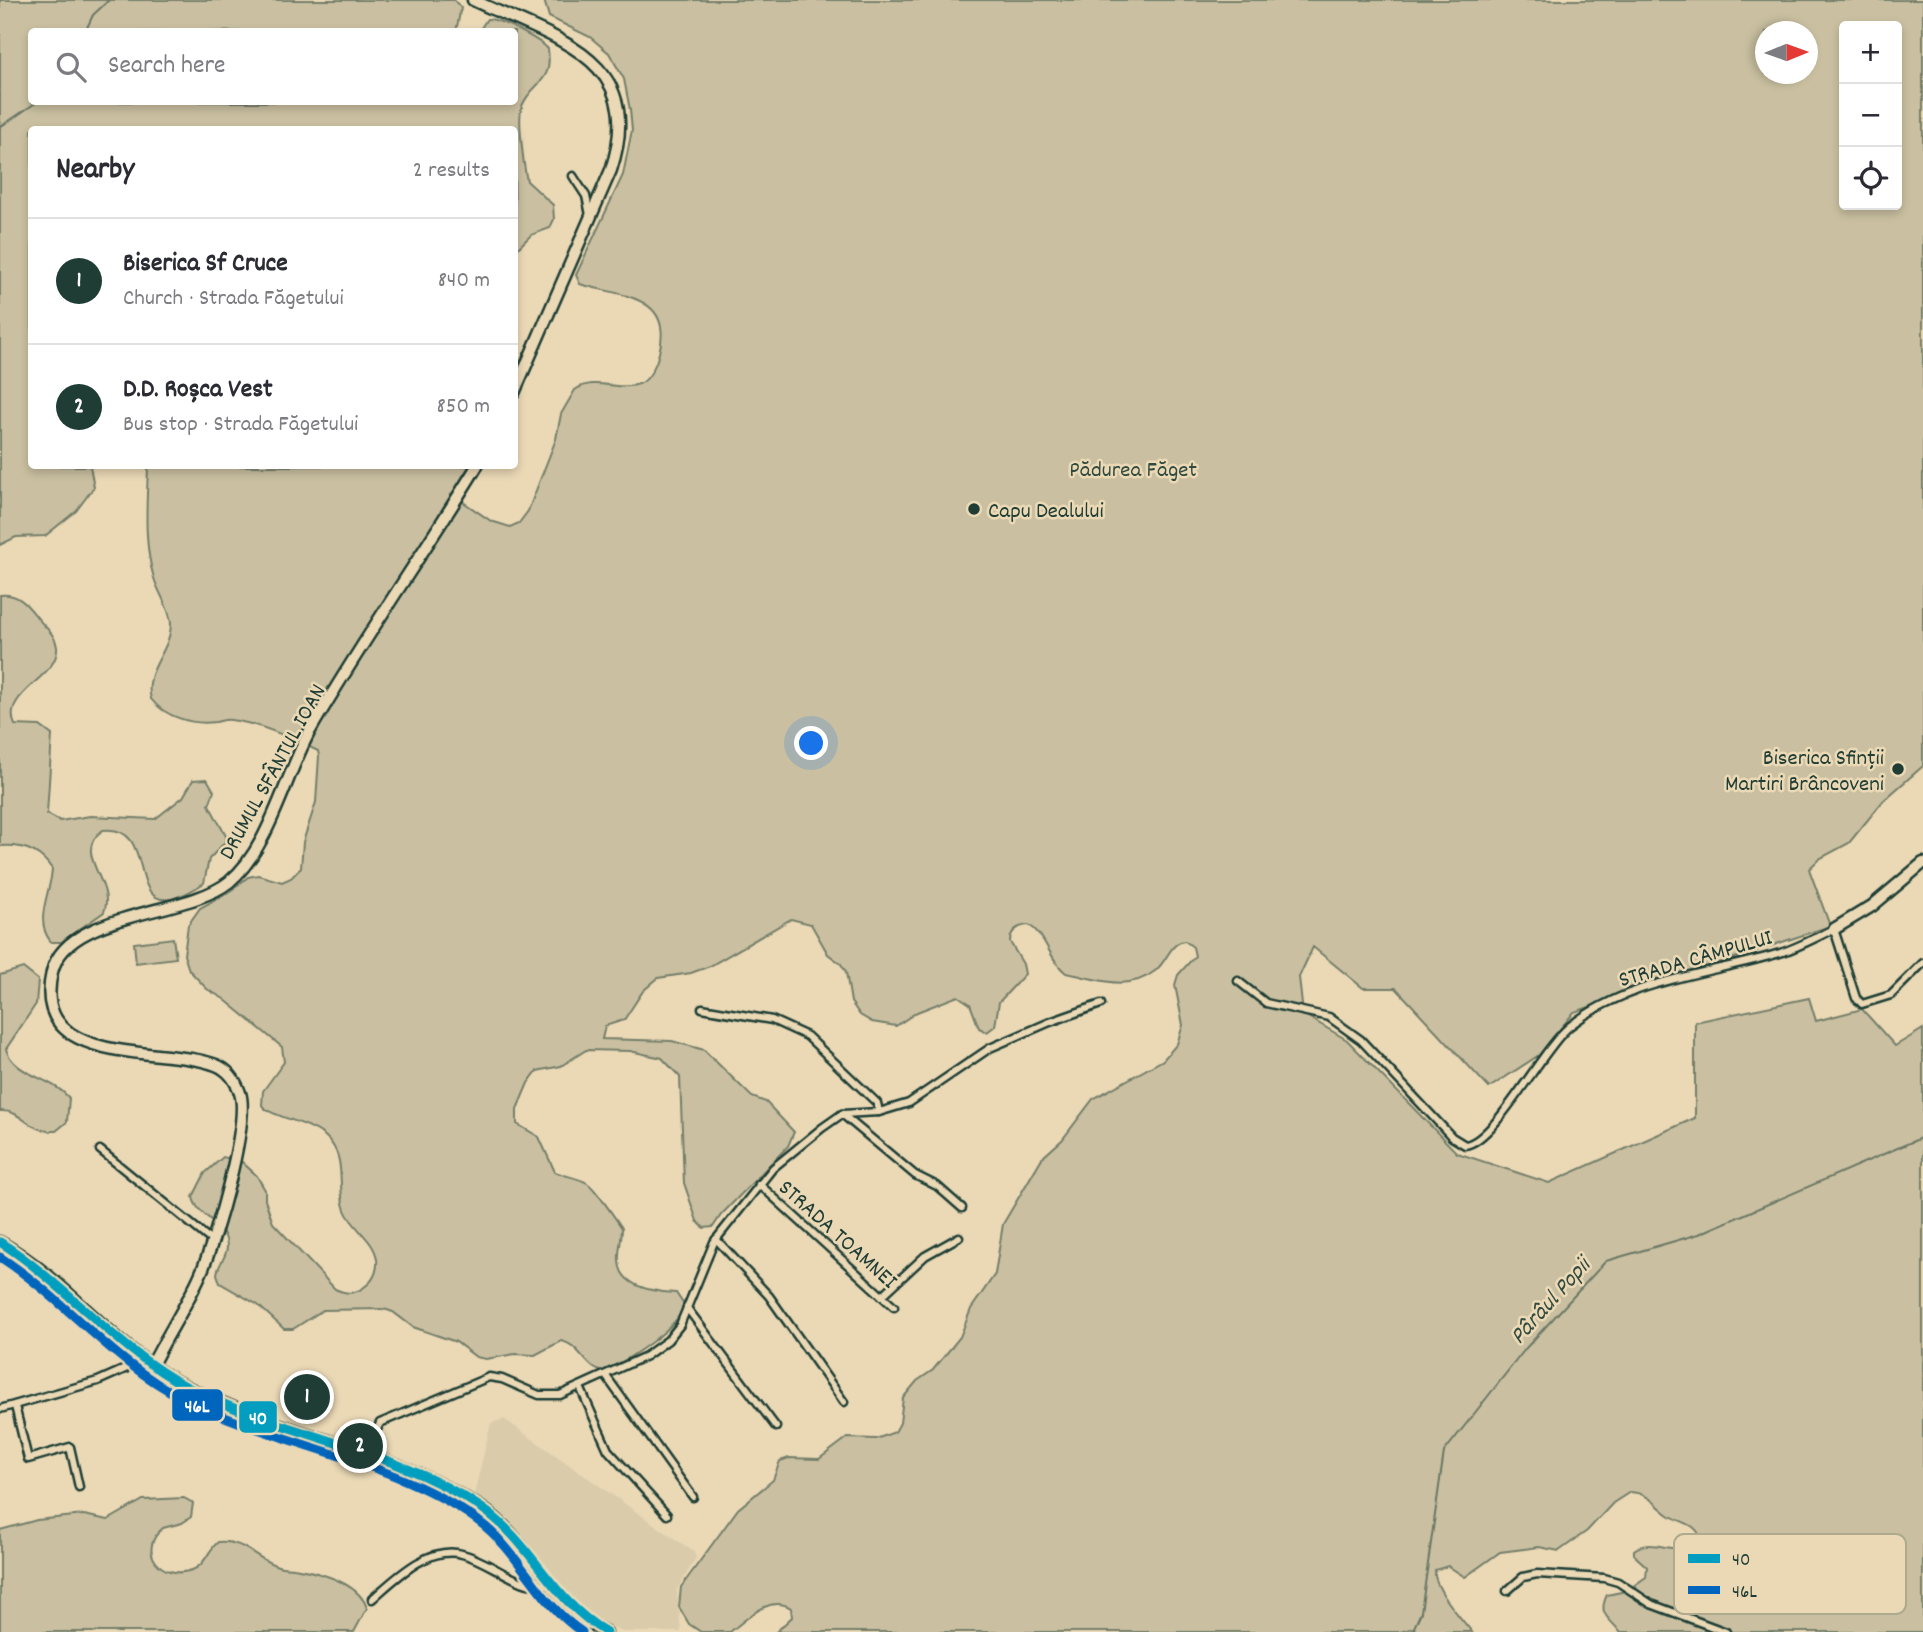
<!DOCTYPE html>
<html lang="en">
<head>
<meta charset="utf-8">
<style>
  :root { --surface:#fff; --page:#f7f7f7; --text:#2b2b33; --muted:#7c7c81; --line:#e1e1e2; --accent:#1f3d34 }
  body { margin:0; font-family:Dekko,sans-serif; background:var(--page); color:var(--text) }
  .controls { position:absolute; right:21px; top:21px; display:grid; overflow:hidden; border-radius:7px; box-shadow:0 4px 10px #0003 }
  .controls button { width:63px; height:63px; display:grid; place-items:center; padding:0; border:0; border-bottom:2px solid var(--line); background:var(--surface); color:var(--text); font:35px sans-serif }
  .compass { position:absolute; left:1755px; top:21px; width:63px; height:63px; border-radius:50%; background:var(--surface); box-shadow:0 4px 10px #0003; rotate:89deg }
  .you { position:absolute; left:812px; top:744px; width:24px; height:24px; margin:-18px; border:5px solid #fff; border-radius:50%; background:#1a73e8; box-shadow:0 0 0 10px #1a73e833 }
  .badge { display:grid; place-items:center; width:46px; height:46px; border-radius:50%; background:var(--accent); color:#fff; font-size:23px; font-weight:700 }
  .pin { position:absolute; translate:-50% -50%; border:4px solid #fff; box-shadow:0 2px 7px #0006 }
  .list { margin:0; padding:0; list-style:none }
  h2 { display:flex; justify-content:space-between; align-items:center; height:91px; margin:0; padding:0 28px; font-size:30px }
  h2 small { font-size:23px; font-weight:400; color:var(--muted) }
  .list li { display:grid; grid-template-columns:46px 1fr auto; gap:21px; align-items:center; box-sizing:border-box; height:126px; padding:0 28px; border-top:2px solid var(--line) }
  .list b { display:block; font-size:26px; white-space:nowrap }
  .list p { margin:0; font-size:23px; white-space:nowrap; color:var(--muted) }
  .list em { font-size:23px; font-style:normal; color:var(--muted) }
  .icon { flex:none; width:38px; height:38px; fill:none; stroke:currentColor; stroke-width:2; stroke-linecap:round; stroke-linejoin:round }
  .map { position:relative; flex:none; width:1923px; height:1632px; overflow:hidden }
  .search { position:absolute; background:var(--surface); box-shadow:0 4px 10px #0003; left:28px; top:28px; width:490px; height:77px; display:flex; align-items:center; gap:18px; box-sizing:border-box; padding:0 24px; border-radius:7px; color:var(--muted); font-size:26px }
  .panel { position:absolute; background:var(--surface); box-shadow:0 4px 10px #0003; left:28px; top:126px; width:490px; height:343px; border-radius:7px }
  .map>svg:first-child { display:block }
  .built { fill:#daccab }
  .green { fill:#cac0a1; stroke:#747e6a; stroke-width:2; fill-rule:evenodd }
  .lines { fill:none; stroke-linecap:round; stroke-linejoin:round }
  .stream { stroke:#6b7765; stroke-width:2 }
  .street-casing { stroke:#1f3d34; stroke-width:11 }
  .secondary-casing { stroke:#1f3d34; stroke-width:15 }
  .street { stroke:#ebd9b6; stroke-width:6 }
  .secondary { stroke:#ebd9b6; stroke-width:10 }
  .bus-1-casing { stroke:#ebd9b6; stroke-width:14 }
  .bus-2-casing { stroke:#ebd9b6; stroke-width:14 }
  .bus-1 { stroke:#039ebf; stroke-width:9 }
  .bus-2 { stroke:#0065bd; stroke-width:9 }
  .poi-dot { fill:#1f3d34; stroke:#ebd9b6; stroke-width:2.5 }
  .labels { text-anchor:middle; stroke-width:5; stroke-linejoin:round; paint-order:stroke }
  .park-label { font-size:23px; fill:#304a3f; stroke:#ebd9b6 }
  .poi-label { font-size:23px; fill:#1f3d34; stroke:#ebd9b6; text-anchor:start }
  .street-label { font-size:23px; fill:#1f3d34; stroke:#ebd9b6 }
  .water-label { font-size:24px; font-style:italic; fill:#324b40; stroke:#ebd9b6 }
  .key { fill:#ebd9b6; stroke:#aeaa8f; stroke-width:2 }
  .key-label { font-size:19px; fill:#1f3d34 }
  .line-badge { stroke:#ebd9b6; stroke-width:2.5 }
  .badge-label { font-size:19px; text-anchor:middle; font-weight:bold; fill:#fff }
</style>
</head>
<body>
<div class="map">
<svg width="1923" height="1632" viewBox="0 0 1923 1632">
  <rect width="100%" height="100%" fill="#ebd9b6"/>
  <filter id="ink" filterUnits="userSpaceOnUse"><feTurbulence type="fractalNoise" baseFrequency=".0143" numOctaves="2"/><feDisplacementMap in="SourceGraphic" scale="14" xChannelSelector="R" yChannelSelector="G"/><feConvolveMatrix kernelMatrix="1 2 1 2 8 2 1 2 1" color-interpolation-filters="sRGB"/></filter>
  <g filter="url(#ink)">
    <polygon class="built" points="504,1419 694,1552 696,1558 677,1590 681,1632 622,1632 582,1612 559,1589 508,1518 474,1494 491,1423"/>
    <g class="green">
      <path d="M0,0h454l7,8 -5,23 -424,1v70h482v-70l-35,-1 8,-12c12,-1 53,21 61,30 5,36 -15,31 -26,57 -5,12 2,61 5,75l26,24 1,14 -4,9 -19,7 -16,16 -1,-121h-482v336h58l4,21 -18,24 -31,25 -29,1 -16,8z"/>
      <path d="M544,0h1379v766l-40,35 -34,42 -30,16 -10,10 21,57 -256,86 -35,43 -50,33 -93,-100h-33l-50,-41 -14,30 4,37 44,26 110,113 92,30 146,-65v-96l114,-24 7,23 46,-12 33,37 28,-17v603h-303c-10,-14 -23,-17 -13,-37l19,-4 20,-14 1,-10 -13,-12v-5c21,-16 49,14 66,-13 -4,-14 -21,-15 -31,-22 -14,-10 -20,-22 -39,-23l-17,11 -26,28 -28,20 -20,-4 -39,5 -35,25 -17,-11 -13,4c-3,17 26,48 37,62h-53l-6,-4 -13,4h-624l16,-15 -1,-9c-22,-14 -45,12 -61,24h-29l-12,-8 -10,-17 2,-20 57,-78 35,-29 7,-19 9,-3 30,1 28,-21 29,1 19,-7 5,-9 3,-25 14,-17 16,-11 27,-33 11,-28 24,-35 8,-50 39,-66 20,-18 31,-41 70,-39 14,-16 6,-19 -8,-40 3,-10 17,-19 -2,-9 -8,-6c-15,1 -18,21 -30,30 -28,22 -60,7 -89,2 -17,-13 -19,-37 -37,-48 -11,1 -19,5 -19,17l13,22 2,10 -26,28 -4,24 -8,6 -8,-4 -9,-24 -12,-8 -41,16 -21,14 -24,-4 -12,-7 -9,-13 -5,-30 -5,-8 -13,-10 -17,-30 -20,-5 -81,47 -19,7 -33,5 -15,13 -19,29 -19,6 -3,13 70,2 32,9 48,47 14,5 28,30 -6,14 -67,69 -8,12 -9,1 -7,-7 -13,-38 -4,-106 -18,-19 -32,-7 -44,-1 -25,16 -24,5 -9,12 -11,26v15l22,13 16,35c10,4 24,6 32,11 7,4 29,36 35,45 0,11 -4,22 -3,33 1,27 37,31 57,32l8,12c-4,23 -59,56 -80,67 -19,-3 -23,-27 -43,-31l-26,14 -20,-1 -29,5 -10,-2 -20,-15 -43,-15 -20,-15 -9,-3 -61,1 -30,19h-9l-26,-24 -38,-22 -3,-9c1,-10 10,-17 10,-27 0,-25 -30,-29 -34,-50l12,-24 18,-16 19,5 15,14 8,14v10l8,23 62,66c13,6 22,5 33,-5 7,-6 10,-16 9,-25 -3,-20 -25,-31 -32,-49 -9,-23 3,-51 -18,-72 -15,-16 -60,-22 -65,-33l1,-14 21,-29 -2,-15 -58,-48 -17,-10 -18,-19 -5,-15 4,-30 12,-17 28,-15 20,-16 10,-2 24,7 9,-4 10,-10 2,-26 13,-40 3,-46 -1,-5c-27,-13 -57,-27 -87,-31 -6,-1 -10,1 -16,2 -23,3 -50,-5 -64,-23 -8,-29 20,-47 20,-76 -1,-14 -13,-31 -17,-45 -11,-36 -7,-76 -6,-112h326l-21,29 38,26 19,6 9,-4 9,-12 28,-72 5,-25 14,-24c20,-14 43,2 64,-6 10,-3 18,-21 20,-31 16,-59 -41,-57 -79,-69l-4,-9 47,-100 9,-45 -2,-20 -6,-31 -15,-26 -19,-16 -41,-20zM1844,26h53v179h-53zM1766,32h42v42h-42z"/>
      <path d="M0,595c17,-2 26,8 36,21 7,10 20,18 21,31 3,30 -57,46 -42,78l25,1 12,9 -5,79 13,7 30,-5 65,3 28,-22 10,-17 14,-1 7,12 -5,14 17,31v5l-17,18 -5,24c-90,59 -38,-61 -101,-53 -33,23 13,52 1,82l-43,30h-10c-18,-22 0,-49 1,-73 -12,-19 -30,-25 -52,-23z"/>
      <polygon points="173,938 176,958 136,963 134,943"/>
      <path d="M23,968l15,12 -2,24 -30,45c8,27 46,28 63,49l-2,24 -11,9c-31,1 -32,-21 -56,-20v-136z"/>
      <path d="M184,1498l9,5 -2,14 -9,6 -19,5c-27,23 -2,53 29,42 13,-4 16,-20 26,-28 25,-3 39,18 60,24 5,2 11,1 16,2 23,4 65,14 73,40l-13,24h-354v-102l37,-10 47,-5 24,5 35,-20z"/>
    </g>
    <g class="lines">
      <g class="stream">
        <polyline points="85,32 93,15 109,0"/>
        <polyline points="0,127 37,102"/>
        <polyline points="1412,1632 1421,1612 1444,1452 1526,1348 1606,1261 1699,1234 1923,1137"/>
      </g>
      <defs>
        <g id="street">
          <polyline points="573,176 586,196 590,215"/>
          <path d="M1238,981l28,22 63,14 32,23 91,97 13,8c30,-3 78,-98 105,-119 59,-47 141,-52 210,-73 19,-6 37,-16 54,-24l22,69 6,6 29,-9 32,-32"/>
          <polyline points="702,1008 772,1020 807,1036 877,1103 879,1112"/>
          <polyline points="842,1114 915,1175 937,1186 962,1208"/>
          <polyline points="100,1150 212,1241"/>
          <polyline points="759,1184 894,1307"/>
          <polyline points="716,1239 769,1296 844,1402"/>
          <polyline points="882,1296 925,1256 959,1237"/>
          <polyline points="687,1308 776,1427"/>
          <polyline points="606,1376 693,1497"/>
          <polyline points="580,1387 608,1450 667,1515"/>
          <polyline points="15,1406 28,1459 70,1447 79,1487"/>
          <polyline points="0,1409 98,1381 143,1361"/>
          <polyline points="365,1455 380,1423 489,1377 502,1379 539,1395 560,1395 646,1356 668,1340 680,1325 714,1242 773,1168 822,1128 842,1114 879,1112 909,1103 990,1048 1050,1022 1101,1004"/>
          <polyline points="1507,1591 1523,1577 1537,1574 1604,1578 1618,1582 1651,1604 1726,1632"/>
          <path d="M372,1599c23,-20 56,-54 90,-45 17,4 34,16 49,23 12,6 23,11 36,7"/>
        </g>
        <g id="secondary">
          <path d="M473,0c81,39 175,57 138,170l-97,223"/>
          <polyline points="1834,929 1872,906 1923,863"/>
          <path d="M0,1242c70,40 116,110 189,146 94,47 206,62 294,121 51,34 64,96 123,123"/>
          <path d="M151,1367c16,-32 36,-62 50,-94 14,-32 49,-151 39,-180 -4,-12 -11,-23 -24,-28 -50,-20 -187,5 -164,-93 14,-61 135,-56 177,-90 41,-34 56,-107 82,-153 52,-89 112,-175 166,-263"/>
        </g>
      </defs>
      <use href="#street" class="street-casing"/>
      <use href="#secondary" class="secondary-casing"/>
      <use href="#street" class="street"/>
      <use href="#secondary" class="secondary"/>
      <defs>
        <path id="bus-1" d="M0,1242c67,43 118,109 189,146 94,48 206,60 294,121 50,35 67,90 123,123"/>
        <path id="bus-2" d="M0,1257c65,42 114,107 184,142 94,47 207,59 293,121 42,30 61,83 105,112"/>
      </defs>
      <use href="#bus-1" class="bus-1-casing"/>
      <use href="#bus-2" class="bus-2-casing"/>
      <use href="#bus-1" class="bus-1"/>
      <use href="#bus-2" class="bus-2"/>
    </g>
  </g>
  <g class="poi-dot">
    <circle cx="974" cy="509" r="7"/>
    <circle cx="1898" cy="769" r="7"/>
  </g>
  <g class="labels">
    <g class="park-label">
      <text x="1133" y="476">Pădurea Făget</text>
    </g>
    <g class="poi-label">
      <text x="988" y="517">Capu Dealului</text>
      <text x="1884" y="764" text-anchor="end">Biserica Sfinții<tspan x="1884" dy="26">Martiri Brâncoveni</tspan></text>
    </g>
    <g class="street-label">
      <text transform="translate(271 771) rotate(-61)" y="8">DRUMUL SFÂNTUL IOAN</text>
      <text transform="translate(1695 957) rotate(-16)" y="8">STRADA CÂMPULUI</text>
      <text transform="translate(839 1233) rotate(42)" y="8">STRADA TOAMNEI</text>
    </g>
    <g class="water-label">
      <text transform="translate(1549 1300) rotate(-48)" y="8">Pârâul Popii</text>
    </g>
  </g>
  <rect x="1674" y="1534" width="232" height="80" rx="10" class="key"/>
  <rect x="1688" y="1554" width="32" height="9" fill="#039ebf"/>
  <rect x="1688" y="1586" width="32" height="8" fill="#0065bd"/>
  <g class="key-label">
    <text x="1732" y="1565">40</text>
    <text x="1732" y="1597">46L</text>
  </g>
  <g class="line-badge">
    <rect x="171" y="1388" width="53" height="34" rx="7" fill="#0065bd"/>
    <rect x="238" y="1400" width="40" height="34" rx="7" fill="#039ebf"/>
  </g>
  <g class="badge-label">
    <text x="197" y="1412">46L</text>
    <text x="258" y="1424">40</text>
  </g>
</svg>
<div class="controls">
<button>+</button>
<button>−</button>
<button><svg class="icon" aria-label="locate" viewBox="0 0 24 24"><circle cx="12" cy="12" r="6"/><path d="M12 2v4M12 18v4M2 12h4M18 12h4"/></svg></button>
</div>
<svg class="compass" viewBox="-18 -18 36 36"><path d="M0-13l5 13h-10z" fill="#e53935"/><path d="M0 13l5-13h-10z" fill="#7c7c81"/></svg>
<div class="you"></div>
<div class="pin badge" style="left:307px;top:1397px">1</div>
<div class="pin badge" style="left:360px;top:1446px">2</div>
<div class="search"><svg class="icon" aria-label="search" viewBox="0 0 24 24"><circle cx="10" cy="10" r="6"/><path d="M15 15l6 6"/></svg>Search here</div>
<section class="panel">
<h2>Nearby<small>2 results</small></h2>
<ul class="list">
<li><span class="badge">1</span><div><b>Biserica Sf Cruce</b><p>Church · Strada Făgetului</p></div><em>840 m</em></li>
<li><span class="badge">2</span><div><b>D.D. Roșca Vest</b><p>Bus stop · Strada Făgetului</p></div><em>850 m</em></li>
</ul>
</section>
</div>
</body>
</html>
